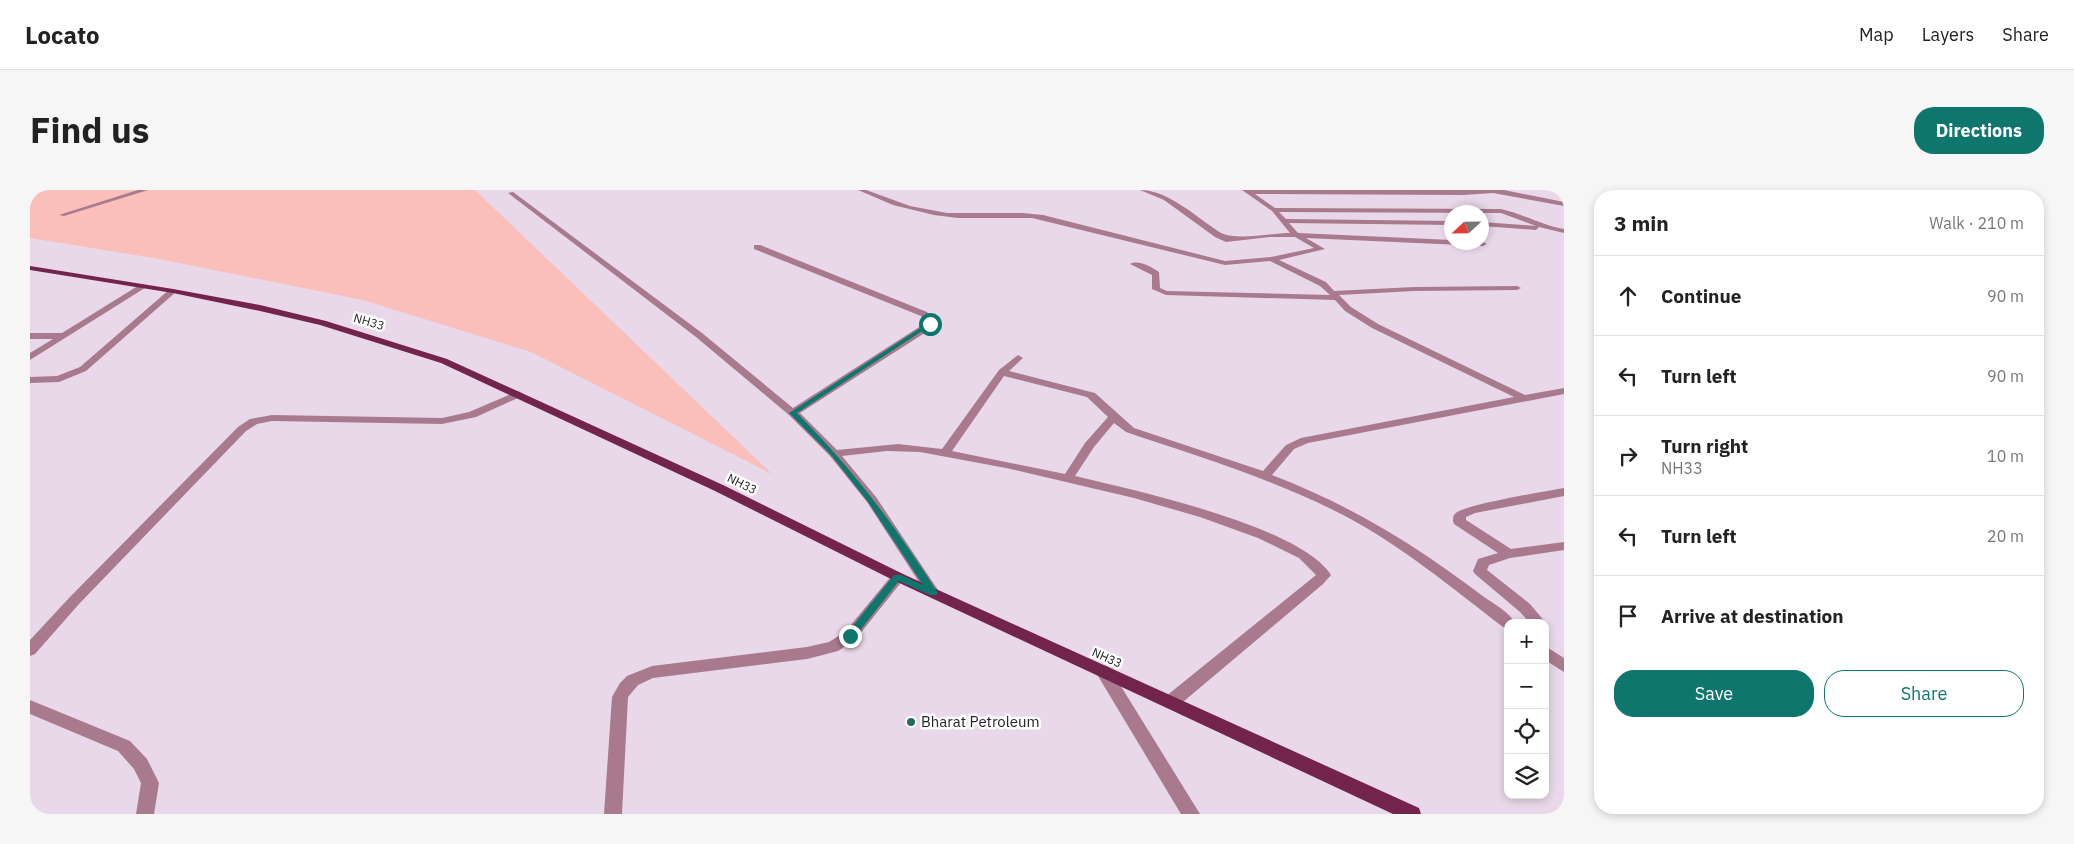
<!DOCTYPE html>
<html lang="en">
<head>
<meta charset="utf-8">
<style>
  :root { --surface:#fff; --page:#f6f6f6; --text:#222; --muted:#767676; --line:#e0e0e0; --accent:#0f766e }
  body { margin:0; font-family:"IBM Plex Sans",sans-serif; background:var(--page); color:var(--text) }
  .controls { position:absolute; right:15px; bottom:15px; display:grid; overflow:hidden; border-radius:10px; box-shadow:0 2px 8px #0003 }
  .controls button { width:45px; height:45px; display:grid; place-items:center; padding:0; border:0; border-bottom:1px solid var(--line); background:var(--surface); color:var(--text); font:25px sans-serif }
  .compass { position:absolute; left:1414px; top:15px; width:45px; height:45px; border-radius:50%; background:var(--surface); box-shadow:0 2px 8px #0003; rotate:248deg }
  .stop { position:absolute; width:15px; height:15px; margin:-11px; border:4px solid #0f766e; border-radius:50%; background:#fff }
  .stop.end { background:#0f766e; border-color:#fff; box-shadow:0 1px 5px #0008 }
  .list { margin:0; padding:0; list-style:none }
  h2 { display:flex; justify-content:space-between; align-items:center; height:65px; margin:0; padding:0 20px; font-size:21px }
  h2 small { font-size:16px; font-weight:400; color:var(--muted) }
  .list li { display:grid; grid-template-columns:32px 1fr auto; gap:15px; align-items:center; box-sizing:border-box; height:80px; padding:0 20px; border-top:1px solid var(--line) }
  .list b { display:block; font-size:19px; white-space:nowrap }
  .list p { margin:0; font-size:16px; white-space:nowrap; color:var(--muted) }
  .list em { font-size:16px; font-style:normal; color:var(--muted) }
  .actions { display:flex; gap:10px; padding:15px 20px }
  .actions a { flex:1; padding:11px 0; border:1px solid var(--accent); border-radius:20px; text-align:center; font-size:18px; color:var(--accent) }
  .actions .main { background:var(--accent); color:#fff }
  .icon { flex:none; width:28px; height:28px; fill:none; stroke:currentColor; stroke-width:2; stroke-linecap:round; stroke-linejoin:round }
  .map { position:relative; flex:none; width:1534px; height:624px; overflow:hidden; border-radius:20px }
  header { display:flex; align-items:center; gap:30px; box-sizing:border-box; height:70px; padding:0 25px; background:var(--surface); border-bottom:1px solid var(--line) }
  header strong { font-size:24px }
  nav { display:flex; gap:28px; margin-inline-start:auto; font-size:18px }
  .intro { display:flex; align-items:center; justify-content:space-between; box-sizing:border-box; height:120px; padding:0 30px }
  h1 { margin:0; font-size:35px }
  .button { padding:12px 22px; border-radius:20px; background:var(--accent); color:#fff; font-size:18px; font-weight:700 }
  main { display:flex; gap:30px; padding:0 30px }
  aside { flex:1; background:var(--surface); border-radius:20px; box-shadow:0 2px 8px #0003 }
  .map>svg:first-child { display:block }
  .green { fill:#fabebb }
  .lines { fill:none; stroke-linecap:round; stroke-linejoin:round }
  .minor { fill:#a97a8e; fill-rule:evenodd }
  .major { fill:#73244c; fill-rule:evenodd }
  .route { fill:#0f766e }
  .poi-dot { fill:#256a5e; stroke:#fff; stroke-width:2 }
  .labels { text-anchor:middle; stroke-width:5; stroke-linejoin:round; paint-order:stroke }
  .street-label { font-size:12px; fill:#282329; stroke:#fff }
  .near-poi-label { font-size:15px; fill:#282329; stroke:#fff; text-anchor:start }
</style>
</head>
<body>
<header>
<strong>Locato</strong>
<nav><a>Map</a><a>Layers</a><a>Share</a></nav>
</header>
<div class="intro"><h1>Find us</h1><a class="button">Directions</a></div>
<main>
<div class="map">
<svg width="1534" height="624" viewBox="0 0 1534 624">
  <rect width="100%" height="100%" fill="#e8d8ea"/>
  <polygon class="green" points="0,0 445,0 742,284 501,162 333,110 124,68 0,48"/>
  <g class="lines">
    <g class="minor">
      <polygon points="108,0 118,0 34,26 29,25"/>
      <path d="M828,0h8l44,16 37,7h75l21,2 182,46 46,-4 43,-9 -19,-11h-25l-44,5 -11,-5 -51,-37 -24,-10c29,0 57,28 81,43 17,8 49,0 69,0l-18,-22 -30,-21h262l60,12v4l-71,-13 -29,2 -209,-1 20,14 226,1c22,5 41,16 63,20v4l-25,-6 -3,3 -54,-4v-4l54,4 -35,-13 -222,-1 7,7 166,2v4l-163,-2 9,10 154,7v2h31l4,2 -4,2 -177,-8 19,11 -46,11 47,22 8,9 80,-4 103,-1 4,2 -4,2 -103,1 -75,4 12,12 27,17 147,71 39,-7v6l-256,49 -14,6 -22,26c78,30 142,69 208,119 10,8 29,17 35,29h-7v5l-5,-1c-51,-39 -101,-81 -158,-111 -69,-36 -145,-59 -219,-84l-12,-9 -20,24 -19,29c58,14 225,50 256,99l-8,9 -146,123 -6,1 -6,-1 -2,-5 2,-5 151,-122 -17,-17 -41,-20 -58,-21 -66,-19 -128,-30 -86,-16 -33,-1 -45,5 34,41 64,96 -2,3h-10l-61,-94 -37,-46 -41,-41 -93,-78 -188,-144 5,-1 189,141 91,75 134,-86 -6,-6 -167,-67v-4h6l167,67 9,9 -2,6 -134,86 37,37 61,-6 44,5 57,-79 19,-15 5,3 -14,13 86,22 39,35 129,43 23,-26 15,-7 213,-41 -142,-69 -27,-17 -10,-11 -169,-5 -14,-6v-14l-22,-11c8,-5 22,3 29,8l1,16 7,3 163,4 -10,-9 -50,-25 -45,4 -193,-47h-74l-24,-3 -41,-10zM974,186l83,21 21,20 -23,26 -20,31 -113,-23z"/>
      <polygon points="111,94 118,96 0,170 0,163 23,149 0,149 0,143 32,143"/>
      <polygon points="140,99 147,101 56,181 29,192 0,193 0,187 27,186 50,177"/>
      <polygon points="488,201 493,204 492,206 446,227 412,234 242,231 227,234 216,241 49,414 5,464 0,466 0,450 39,408 208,237 220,229 242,225 412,228 439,222"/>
      <path d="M1534,298v8l-89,17 -9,4v3l45,29 53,-7v8l-54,8 -21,7 -2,5 43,34 16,19 -1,2v-2h-15l-10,-11 -45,-38 -2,-3 5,-12 20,-6 -44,-29 -1,-3c0,-2 0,-6 2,-7 6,-9 93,-23 109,-26z"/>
      <polygon points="868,382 873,384 875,387 873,390 825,450 808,461 777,469 623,488 608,495 598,507 592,624 574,624 582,507 590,493 597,486 622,476 777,457 799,452 815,442 863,384"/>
      <polygon points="1515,456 1534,468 1534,482 1515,470"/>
      <polygon points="1073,475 1079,477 1170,624 1151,624 1065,481 1067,477"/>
      <polygon points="0,510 100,551 117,569 129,593 124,624 106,624 111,593 104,579 88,561 0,524"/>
    </g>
    <polygon class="major" points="0,76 143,99 230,115 296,131 417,169 693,295 873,384 1389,618 1391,624 1363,624 863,390 685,301 411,173 290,135 230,121 143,103 0,80"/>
  </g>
  <path class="route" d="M898,133l5,1 -136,89c57,57 98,113 141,180l-2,2h-6l-31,-14 -45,57h-7v-5l47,-58h7l22,10 -55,-83 -37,-47 -42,-42z"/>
  <circle class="poi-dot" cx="881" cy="532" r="5"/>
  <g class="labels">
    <g class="street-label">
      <text transform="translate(339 132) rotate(16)" y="4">NH33</text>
      <text transform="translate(712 294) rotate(26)" y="4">NH33</text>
      <text transform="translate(1077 468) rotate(24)" y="4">NH33</text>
    </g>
    <g class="near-poi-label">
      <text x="891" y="537">Bharat Petroleum</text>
    </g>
  </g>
</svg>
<div class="controls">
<button>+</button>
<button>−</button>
<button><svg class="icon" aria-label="locate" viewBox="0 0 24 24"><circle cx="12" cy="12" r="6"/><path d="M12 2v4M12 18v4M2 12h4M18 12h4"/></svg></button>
<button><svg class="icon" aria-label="layers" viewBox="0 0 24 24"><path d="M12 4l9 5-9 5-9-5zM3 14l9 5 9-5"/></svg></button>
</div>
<svg class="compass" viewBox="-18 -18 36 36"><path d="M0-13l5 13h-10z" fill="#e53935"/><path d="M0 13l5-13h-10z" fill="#767676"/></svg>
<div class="stop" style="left:900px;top:134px"></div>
<div class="stop end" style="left:820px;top:446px"></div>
</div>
<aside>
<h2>3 min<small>Walk · 210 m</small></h2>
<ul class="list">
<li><svg class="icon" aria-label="ahead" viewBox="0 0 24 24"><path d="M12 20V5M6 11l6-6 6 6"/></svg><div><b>Continue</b></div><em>90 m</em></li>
<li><svg class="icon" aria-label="left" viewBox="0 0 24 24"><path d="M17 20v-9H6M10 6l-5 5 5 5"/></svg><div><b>Turn left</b></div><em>90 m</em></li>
<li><svg class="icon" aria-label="right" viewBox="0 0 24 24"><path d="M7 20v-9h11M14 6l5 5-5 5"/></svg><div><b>Turn right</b><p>NH33</p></div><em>10 m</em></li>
<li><svg class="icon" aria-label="left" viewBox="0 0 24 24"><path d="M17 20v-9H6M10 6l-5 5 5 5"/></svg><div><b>Turn left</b></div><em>20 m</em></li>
<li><svg class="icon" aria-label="arrive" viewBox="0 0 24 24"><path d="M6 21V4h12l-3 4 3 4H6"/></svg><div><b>Arrive at destination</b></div></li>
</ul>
<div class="actions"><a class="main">Save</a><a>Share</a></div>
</aside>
</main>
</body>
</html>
